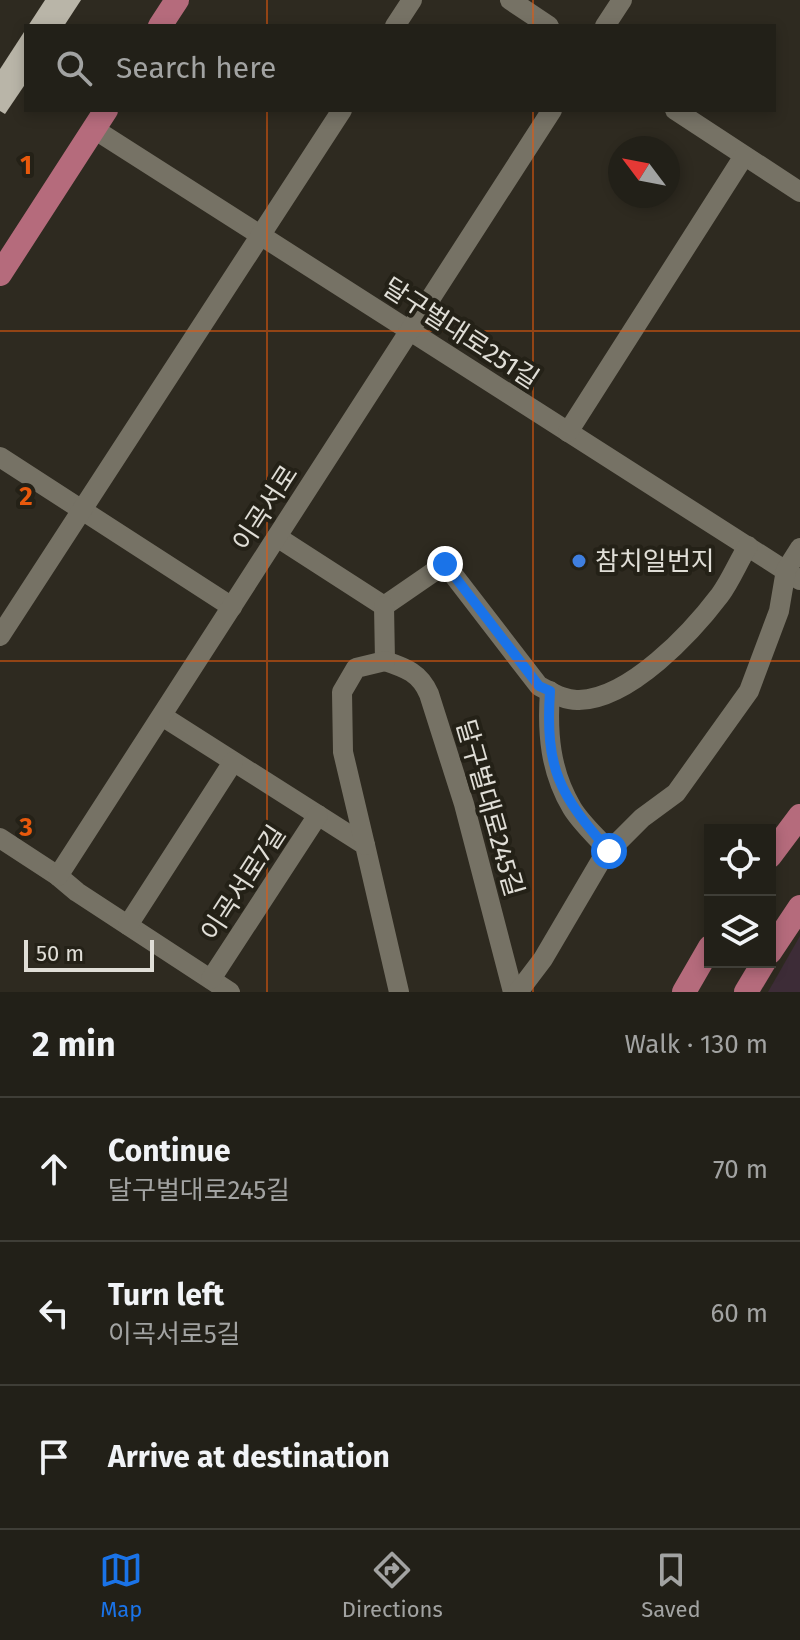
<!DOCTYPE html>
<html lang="en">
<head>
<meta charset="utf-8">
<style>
  :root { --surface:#222018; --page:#2e2d25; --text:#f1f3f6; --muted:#a2a3a2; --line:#3f3e37; --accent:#1a73e8 }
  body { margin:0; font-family:"Fira Sans","Noto Sans KR",sans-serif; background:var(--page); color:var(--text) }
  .controls { position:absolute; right:24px; bottom:24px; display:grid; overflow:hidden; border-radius:0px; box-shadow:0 4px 12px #0003 }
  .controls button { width:72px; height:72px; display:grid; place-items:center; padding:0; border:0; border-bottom:2px solid var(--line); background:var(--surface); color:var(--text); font:40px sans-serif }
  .compass { position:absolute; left:608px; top:136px; width:72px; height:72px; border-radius:50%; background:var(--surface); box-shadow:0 4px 12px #0003; rotate:302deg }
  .scale { position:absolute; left:24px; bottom:20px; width:130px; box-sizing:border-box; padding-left:8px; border:4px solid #e0ded7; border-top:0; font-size:22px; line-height:28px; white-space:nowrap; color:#e0ded7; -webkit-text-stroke:6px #242117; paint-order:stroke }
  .stop { position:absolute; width:24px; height:24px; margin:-18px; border:6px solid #1a73e8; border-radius:50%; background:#fff }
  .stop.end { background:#1a73e8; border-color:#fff; box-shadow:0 2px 8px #0008 }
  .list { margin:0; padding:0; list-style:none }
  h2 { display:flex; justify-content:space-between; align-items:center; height:104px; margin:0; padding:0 32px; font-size:34px }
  h2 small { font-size:26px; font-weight:400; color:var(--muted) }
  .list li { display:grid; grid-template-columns:52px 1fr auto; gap:24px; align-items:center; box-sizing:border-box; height:144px; padding:0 32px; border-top:2px solid var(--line) }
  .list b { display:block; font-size:30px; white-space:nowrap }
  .list p { margin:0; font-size:26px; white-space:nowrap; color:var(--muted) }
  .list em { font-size:26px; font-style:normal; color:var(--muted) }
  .icon { flex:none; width:44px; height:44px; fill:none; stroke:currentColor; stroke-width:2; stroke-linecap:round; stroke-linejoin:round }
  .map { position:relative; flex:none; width:800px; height:992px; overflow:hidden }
  .search { position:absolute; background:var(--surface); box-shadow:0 4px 12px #0003; left:24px; right:24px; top:24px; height:88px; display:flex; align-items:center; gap:20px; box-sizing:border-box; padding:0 28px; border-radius:0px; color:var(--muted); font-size:30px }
  .sheet { height:536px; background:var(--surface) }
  nav { display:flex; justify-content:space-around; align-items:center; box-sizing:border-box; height:112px; border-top:2px solid var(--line); background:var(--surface); font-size:22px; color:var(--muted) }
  nav a { display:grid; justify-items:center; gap:4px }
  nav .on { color:var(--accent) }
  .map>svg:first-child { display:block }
  .commercial { fill:#3d2c37 }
  .building { fill:#b9b5a8 }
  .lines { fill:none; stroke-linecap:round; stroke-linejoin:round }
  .minor { stroke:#767265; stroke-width:20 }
  .major { stroke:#b56b7c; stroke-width:24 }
  .route { stroke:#1a73e8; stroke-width:10 }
  .grid { fill:none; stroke:#e8590c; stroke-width:2; stroke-opacity:0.55 }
  .shop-dot { fill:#3f7fe0; stroke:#242117; stroke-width:3 }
  .labels { text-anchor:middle; stroke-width:8; stroke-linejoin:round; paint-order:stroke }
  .street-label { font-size:26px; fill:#e0ded7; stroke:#242117 }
  .poi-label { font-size:26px; fill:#e0ded7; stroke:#242117; text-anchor:start }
  .grid-label { font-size:26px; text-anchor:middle; font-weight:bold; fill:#e8590c; stroke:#242117; stroke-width:8; stroke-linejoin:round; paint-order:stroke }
</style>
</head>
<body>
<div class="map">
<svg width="800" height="992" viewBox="0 0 800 992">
  <rect width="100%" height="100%" fill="#2e2a20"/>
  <polygon class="commercial" points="800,936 800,992 768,992"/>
  <g class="building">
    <polygon points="45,0 81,0 64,26 28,26"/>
    <polygon points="26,29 26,83 5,114 0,111 0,69"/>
  </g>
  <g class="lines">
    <g class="minor">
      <polyline points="510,0 549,26"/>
      <polyline points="395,26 412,0"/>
      <polyline points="605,26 622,0"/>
      <polyline points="675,110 800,192"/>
      <polyline points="94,129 800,580"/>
      <polyline points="568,432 744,156"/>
      <polyline points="0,457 232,607"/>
      <path d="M277,537l107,69 61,-42 94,122c12,6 26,15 40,14 51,-1 113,-68 141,-105 11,-15 18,-33 28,-49"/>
      <polyline points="384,606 385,661"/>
      <polyline points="0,636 342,110"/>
      <path d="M385,661c21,7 35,12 44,33l35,110 49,188"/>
      <path d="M550,691c-3,42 0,80 22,117 9,15 25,29 37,43"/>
      <polyline points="162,716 365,845 399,992"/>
      <polyline points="0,838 58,876 77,892 230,992"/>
      <polyline points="365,845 343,752 342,692 356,668 385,661"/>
      <polyline points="58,876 552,110"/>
      <polyline points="128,925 233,762"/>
      <polyline points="211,979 318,815"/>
      <polyline points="518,992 543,959 603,857 642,818 676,793 749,691 779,611 786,570 800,548"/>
    </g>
    <g class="major">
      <polyline points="160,26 177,0"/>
      <polyline points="0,274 106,110"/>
      <polyline points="770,856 800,816"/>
      <polyline points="770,952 800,907"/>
      <polyline points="684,992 710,947"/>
      <polyline points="746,992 764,962"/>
    </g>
  </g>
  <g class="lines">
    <path class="route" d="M445,564l94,122 11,5c-5,78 9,103 59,160"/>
  </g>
  <path class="grid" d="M267,0v26M533,0v26M267,110v882M533,110v882M0,331h800M0,661h800"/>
  <circle class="shop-dot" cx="579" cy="561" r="8"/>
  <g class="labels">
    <g class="street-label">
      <text transform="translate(461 333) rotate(33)" y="9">달구벌대로251길</text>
      <text transform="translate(265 508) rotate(-57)" y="9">이곡서로</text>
      <text transform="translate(490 808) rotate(74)" y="9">달구벌대로245길</text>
      <text transform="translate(243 883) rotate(-57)" y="9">이곡서로7길</text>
    </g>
    <g class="poi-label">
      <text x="595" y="570">참치일번지</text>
    </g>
  </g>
  <g class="grid-label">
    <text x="26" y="174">1</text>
    <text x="26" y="505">2</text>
    <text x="26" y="836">3</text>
  </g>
</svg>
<div class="controls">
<button><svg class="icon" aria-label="locate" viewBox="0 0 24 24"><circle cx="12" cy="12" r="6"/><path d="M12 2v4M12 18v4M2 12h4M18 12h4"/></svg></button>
<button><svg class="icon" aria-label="layers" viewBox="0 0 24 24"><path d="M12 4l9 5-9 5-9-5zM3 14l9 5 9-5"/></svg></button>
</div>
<svg class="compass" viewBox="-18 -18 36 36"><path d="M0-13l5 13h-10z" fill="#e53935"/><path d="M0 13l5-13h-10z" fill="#a2a3a2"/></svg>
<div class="scale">50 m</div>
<div class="stop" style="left:609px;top:851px"></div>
<div class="stop end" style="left:445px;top:564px"></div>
<div class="search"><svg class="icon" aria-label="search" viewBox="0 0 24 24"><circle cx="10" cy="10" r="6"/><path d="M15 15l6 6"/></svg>Search here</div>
</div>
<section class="sheet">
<h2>2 min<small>Walk · 130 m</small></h2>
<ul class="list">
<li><svg class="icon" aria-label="ahead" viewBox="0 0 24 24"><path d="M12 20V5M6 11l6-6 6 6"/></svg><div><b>Continue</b><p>달구벌대로245길</p></div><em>70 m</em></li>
<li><svg class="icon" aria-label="left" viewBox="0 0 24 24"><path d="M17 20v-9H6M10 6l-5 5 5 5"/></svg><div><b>Turn left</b><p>이곡서로5길</p></div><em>60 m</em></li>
<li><svg class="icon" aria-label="arrive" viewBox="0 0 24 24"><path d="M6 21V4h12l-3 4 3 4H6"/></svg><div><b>Arrive at destination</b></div></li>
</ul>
</section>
<nav>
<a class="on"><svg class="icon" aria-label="map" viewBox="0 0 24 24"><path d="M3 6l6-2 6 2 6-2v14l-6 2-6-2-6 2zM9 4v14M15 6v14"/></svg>Map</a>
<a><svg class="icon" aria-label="directions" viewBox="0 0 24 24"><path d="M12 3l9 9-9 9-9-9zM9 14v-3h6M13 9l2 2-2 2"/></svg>Directions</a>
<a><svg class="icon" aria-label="saved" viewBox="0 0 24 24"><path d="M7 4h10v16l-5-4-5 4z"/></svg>Saved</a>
</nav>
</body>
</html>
